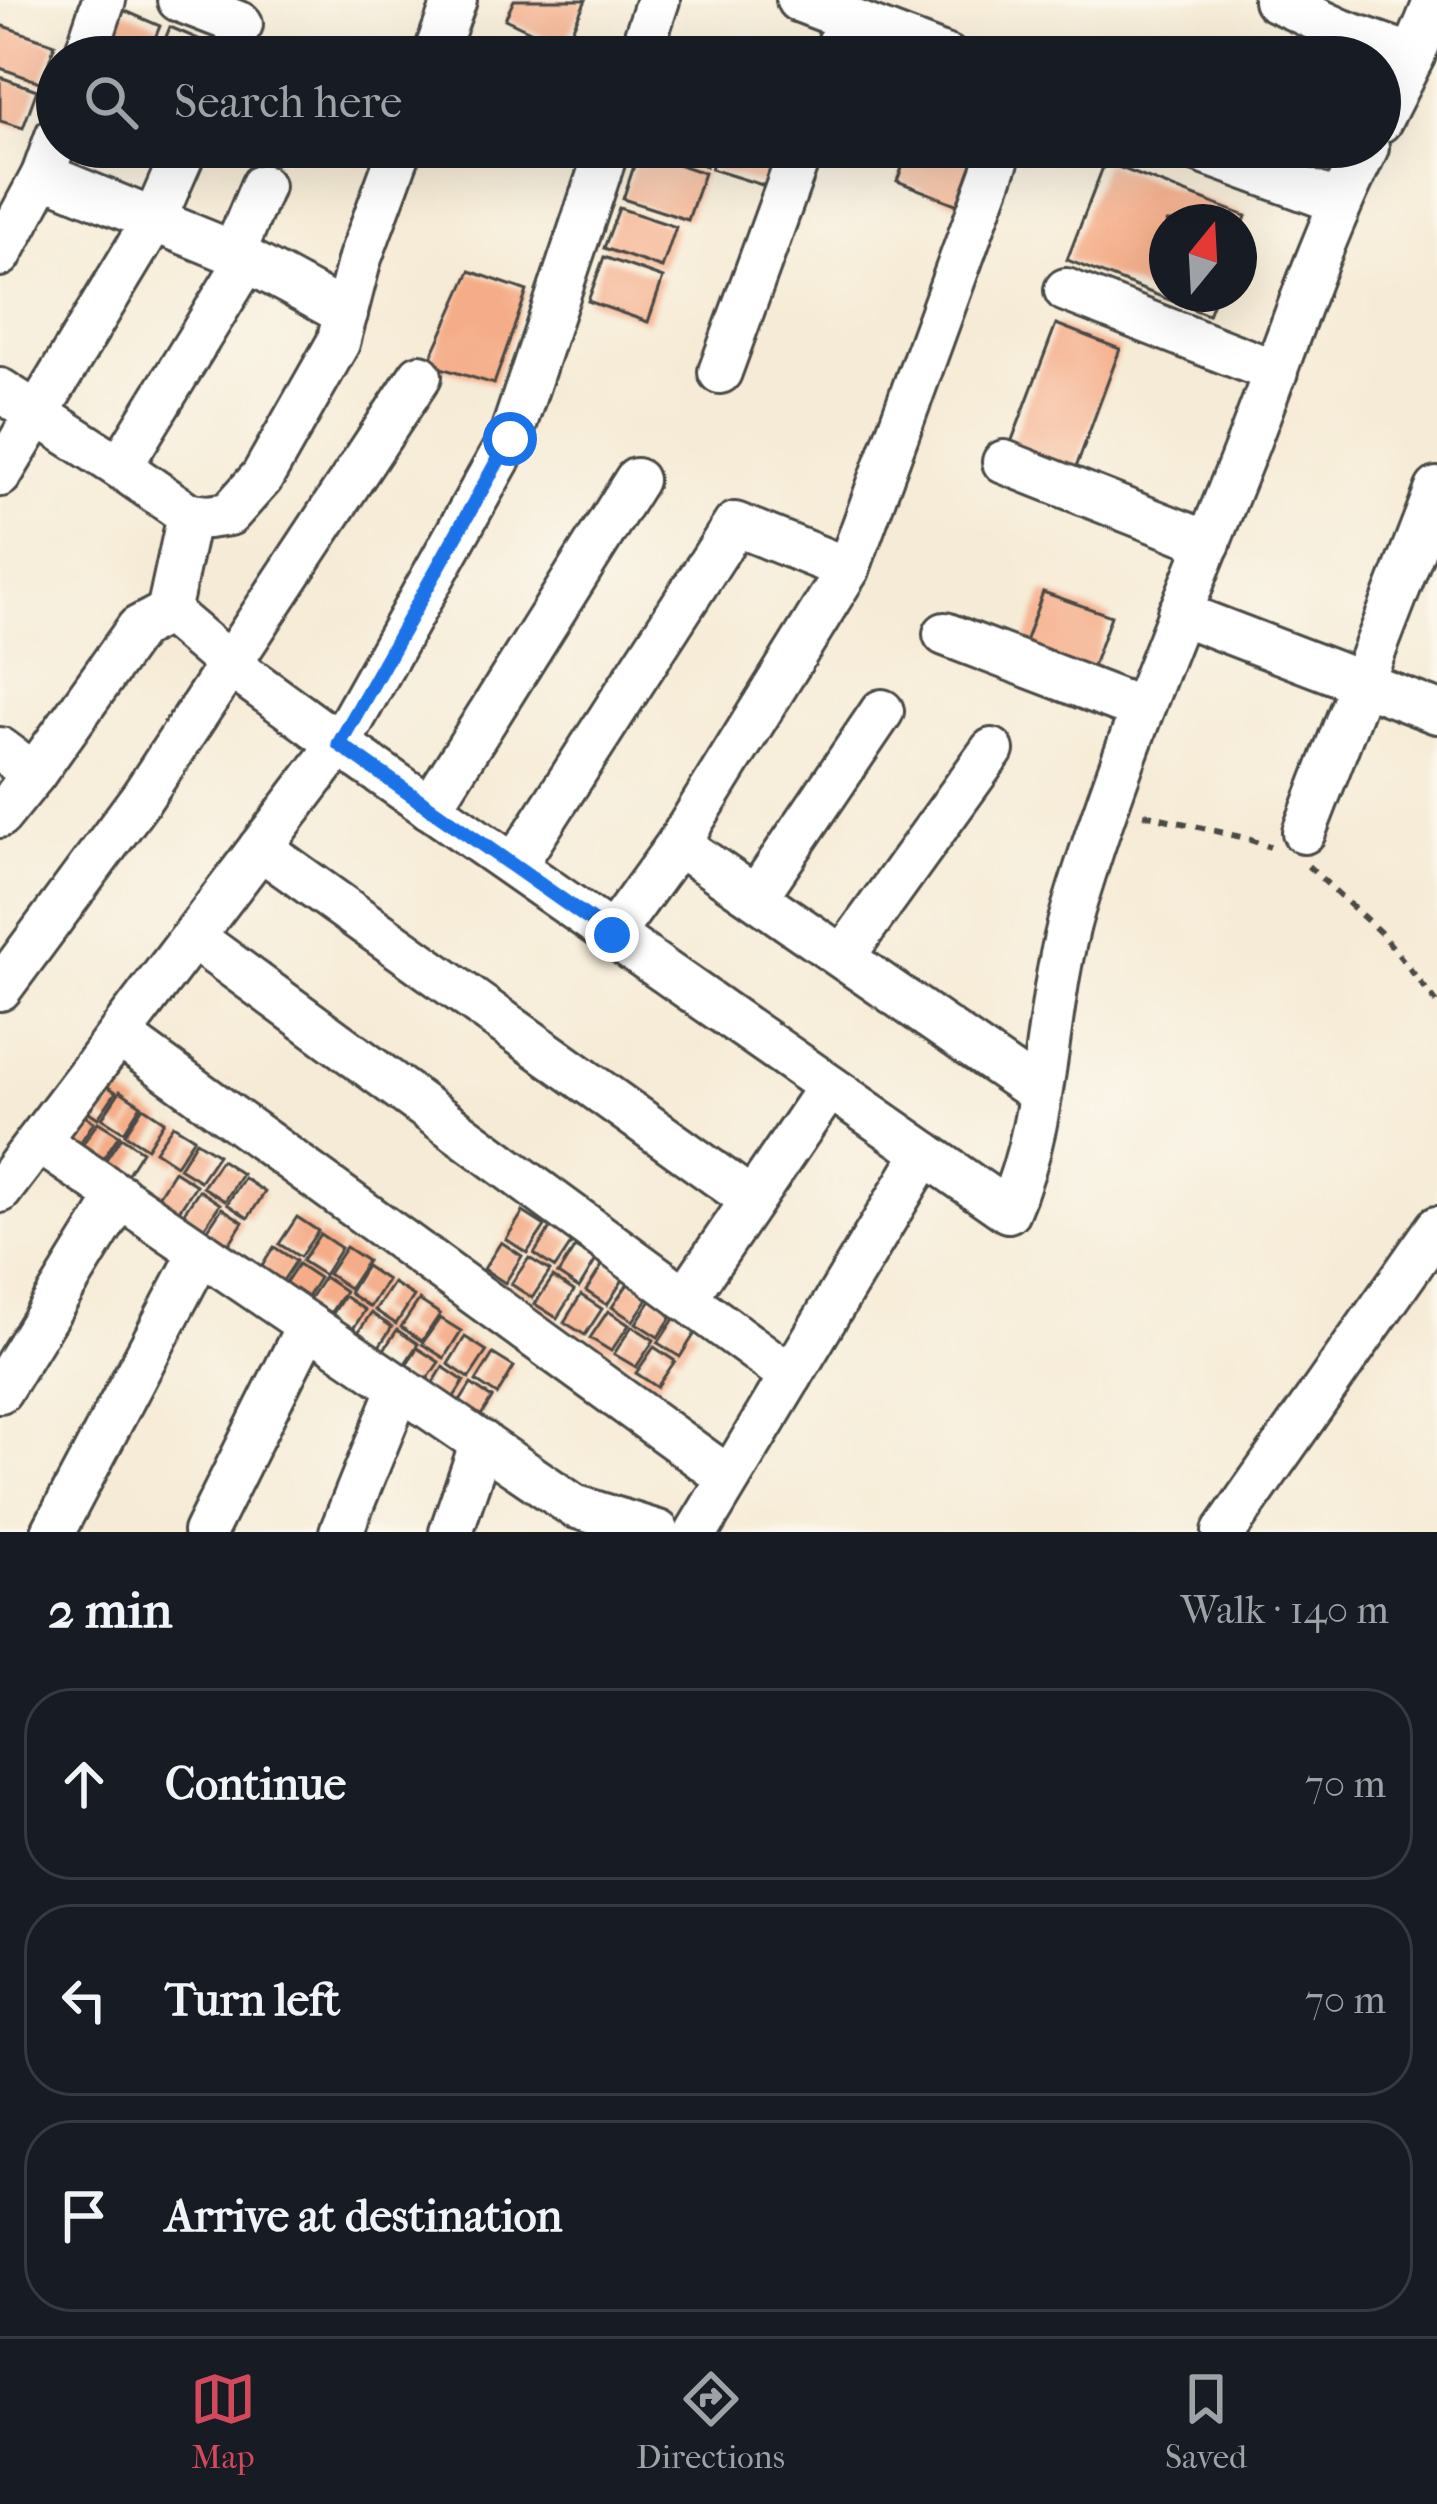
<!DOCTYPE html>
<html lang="en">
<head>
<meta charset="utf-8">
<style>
  :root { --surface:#171b24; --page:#20242c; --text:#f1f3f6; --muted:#9ea1a6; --line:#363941; --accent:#d1495b }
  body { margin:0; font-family:"IM FELL French Canon",serif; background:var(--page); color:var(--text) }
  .compass { position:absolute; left:1149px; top:204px; width:108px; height:108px; border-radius:50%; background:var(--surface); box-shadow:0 12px 48px #0002; rotate:18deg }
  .stop { position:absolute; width:36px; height:36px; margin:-27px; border:9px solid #1a73e8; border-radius:50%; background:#fff }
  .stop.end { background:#1a73e8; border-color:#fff; box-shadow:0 3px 12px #0008 }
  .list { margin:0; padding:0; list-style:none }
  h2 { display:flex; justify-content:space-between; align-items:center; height:156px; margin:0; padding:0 48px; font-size:51px }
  h2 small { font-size:39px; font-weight:400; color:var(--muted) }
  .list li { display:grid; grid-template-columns:78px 1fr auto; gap:36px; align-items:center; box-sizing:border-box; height:192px; margin:0 24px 24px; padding:0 24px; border:3px solid var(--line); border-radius:48px }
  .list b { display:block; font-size:45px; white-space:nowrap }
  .list em { font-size:39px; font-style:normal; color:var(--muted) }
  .icon { flex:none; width:66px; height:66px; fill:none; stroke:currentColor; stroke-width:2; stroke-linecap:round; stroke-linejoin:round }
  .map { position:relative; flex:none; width:1437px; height:1532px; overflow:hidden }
  .search { position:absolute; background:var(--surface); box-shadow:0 12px 48px #0002; left:36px; right:36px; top:36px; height:132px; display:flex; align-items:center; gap:30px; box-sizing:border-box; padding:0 42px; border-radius:66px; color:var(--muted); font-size:45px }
  .sheet { height:804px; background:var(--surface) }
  nav { display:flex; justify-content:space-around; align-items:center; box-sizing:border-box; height:168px; border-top:3px solid var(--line); background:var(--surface); font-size:33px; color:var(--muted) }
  nav a { display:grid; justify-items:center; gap:6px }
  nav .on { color:var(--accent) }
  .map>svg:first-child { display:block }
  .building { fill:#f5ad89 }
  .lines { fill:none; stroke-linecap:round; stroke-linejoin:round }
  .minor-casing { stroke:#494845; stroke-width:48 }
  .path { stroke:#494845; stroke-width:6; stroke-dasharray:9 9; stroke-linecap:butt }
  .minor { stroke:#fff; stroke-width:42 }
  .route { stroke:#1a73e8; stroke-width:15 }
</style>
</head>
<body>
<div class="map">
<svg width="1437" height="1532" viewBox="0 0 1437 1532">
  <rect width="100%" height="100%" fill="#fbf7ec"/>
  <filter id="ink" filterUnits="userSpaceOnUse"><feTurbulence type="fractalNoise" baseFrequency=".00833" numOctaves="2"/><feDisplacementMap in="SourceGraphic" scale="24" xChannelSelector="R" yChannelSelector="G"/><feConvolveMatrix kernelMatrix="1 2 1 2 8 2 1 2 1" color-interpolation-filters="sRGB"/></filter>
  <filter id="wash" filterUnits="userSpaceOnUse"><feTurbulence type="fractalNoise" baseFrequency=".004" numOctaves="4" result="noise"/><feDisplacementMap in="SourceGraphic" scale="48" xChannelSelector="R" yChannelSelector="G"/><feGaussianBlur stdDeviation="2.7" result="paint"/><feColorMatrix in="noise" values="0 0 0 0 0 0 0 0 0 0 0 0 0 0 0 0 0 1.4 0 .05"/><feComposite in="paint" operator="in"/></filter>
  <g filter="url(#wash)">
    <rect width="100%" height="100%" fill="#f6ebd6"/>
    <g id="blocks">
      <g class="building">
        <polygon points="514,0 586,0 564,47 505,19"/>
        <polygon points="123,10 160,26 150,50 113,34"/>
        <polygon points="0,25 55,44 42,83 0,68"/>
        <polygon points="170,27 215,46 210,57 158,57"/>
        <polygon points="112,42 146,52 145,57 108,57"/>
        <polygon points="464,42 499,57 458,57"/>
        <polygon points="0,77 37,90 23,128 0,121"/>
        <polygon points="657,147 713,147 706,166"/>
        <polygon points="718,147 784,147 772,188 711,169"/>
        <polygon points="910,147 980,147 958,205 897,181"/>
        <polygon points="639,151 704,173 688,220 623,199"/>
        <polygon points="1105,162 1246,216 1239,235 1239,222 1167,222 1167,294 1216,294 1208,315 1067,260"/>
        <polygon points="619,208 676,227 662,268 604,248"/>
        <polygon points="604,257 663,278 648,322 588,301"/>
        <polygon points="470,271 527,291 494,384 428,364"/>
        <polygon points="1056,324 1120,349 1074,473 1009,448"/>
        <polygon points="1043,592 1111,616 1089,677 1021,653"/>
        <polygon points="94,1078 116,1092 98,1118 77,1104"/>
        <polygon points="120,1091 141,1105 124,1132 102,1118"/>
        <polygon points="143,1107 164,1121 147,1148 125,1134"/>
        <polygon points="72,1108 94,1122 76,1149 54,1135"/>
        <polygon points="98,1122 119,1135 101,1162 80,1148"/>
        <polygon points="173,1125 194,1138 176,1165 155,1151"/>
        <polygon points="121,1137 142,1151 125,1178 103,1164"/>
        <polygon points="196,1141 218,1155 200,1181 179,1168"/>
        <polygon points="221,1160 242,1174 225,1201 203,1187"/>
        <polygon points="174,1171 196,1185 178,1212 157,1198"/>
        <polygon points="244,1178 265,1192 248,1218 227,1204"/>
        <polygon points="199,1190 220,1204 202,1231 181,1217"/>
        <polygon points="222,1208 243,1222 226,1249 204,1235"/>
        <polygon points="523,1212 545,1226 527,1253 506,1239"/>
        <polygon points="297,1217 318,1231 300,1257 279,1244"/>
        <polygon points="551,1227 573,1241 555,1268 534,1254"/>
        <polygon points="320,1234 341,1248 324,1275 302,1261"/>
        <polygon points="501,1242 522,1256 505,1283 484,1269"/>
        <polygon points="274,1247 296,1261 278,1288 257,1274"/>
        <polygon points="346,1247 367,1261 349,1288 328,1274"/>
        <polygon points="575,1247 596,1260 579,1288 558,1274"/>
        <polygon points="529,1258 550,1271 532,1298 511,1284"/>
        <polygon points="298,1264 319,1278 302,1305 280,1291"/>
        <polygon points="603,1264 624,1278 607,1305 586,1291"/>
        <polygon points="366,1266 387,1280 370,1307 349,1293"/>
        <polygon points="324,1277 345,1291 327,1318 306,1304"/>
        <polygon points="553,1277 574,1291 557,1318 535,1304"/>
        <polygon points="630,1281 651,1294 633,1321 612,1307"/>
        <polygon points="393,1283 414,1296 396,1324 375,1310"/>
        <polygon points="581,1295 602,1309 585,1335 564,1322"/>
        <polygon points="344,1296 365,1310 348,1337 327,1323"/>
        <polygon points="654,1296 676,1310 658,1337 636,1323"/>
        <polygon points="419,1300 440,1314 422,1341 401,1327"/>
        <polygon points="608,1311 629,1325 611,1351 590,1338"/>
        <polygon points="371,1313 392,1327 374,1354 353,1340"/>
        <polygon points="676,1316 697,1330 680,1357 658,1343"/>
        <polygon points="440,1318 461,1331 444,1358 422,1344"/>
        <polygon points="632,1326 654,1340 636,1367 614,1354"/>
        <polygon points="397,1330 418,1344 400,1371 379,1357"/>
        <polygon points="465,1337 487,1351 469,1378 448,1364"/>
        <polygon points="654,1347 675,1361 657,1387 636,1373"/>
        <polygon points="417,1348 439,1362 421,1388 400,1375"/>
        <polygon points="493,1354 514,1367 497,1395 476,1381"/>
        <polygon points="443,1367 464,1381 447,1408 426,1395"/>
        <polygon points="471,1384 492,1398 475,1425 454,1411"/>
      </g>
    </g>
  </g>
  <g filter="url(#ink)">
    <use href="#blocks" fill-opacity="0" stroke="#494845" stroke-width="3"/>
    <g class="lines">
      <defs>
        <g id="minor">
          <polyline points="179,0 241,24"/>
          <polyline points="798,0 947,57"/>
          <polyline points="1275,0 1342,31 1413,56"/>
          <polyline points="85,57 104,0"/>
          <polyline points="434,57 455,0"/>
          <polyline points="639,57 658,0"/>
          <polyline points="834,57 848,19"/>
          <polyline points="1380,121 1413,56 1436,0"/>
          <polyline points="1189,147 1339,202"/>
          <polyline points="43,175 234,253 346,314"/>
          <polyline points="234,253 262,186"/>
          <polyline points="0,255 43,175 57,136"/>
          <polyline points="1066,290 1276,372"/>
          <polyline points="720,372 802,147"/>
          <path d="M0,390l120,77 69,48 -21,97 62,53 109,79 669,467c42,-94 36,-203 65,-301 46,-154 110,-302 169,-451 41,-104 75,-212 125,-312"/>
          <polyline points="1004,462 1209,543"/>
          <polyline points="120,467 247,260"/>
          <polyline points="0,475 155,218 186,147"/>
          <polyline points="189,515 208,517 229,514 262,477 338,343 360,258 401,147"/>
          <polyline points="1179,613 1437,712"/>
          <polyline points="945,634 1141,709"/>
          <polyline points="0,749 34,774"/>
          <polyline points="430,808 636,480"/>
          <polyline points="0,816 34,774 138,628 168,612"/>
          <polyline points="1304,832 1437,489"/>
          <polyline points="678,844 1039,1093"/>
          <polyline points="260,848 752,1200"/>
          <polyline points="515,865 735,524 848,569"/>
          <polyline points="756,897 882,711"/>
          <polyline points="612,935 678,844 848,569 1002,147"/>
          <polyline points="193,937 791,1376"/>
          <polyline points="843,957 992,750"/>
          <polyline points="0,989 142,797 420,376"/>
          <polyline points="119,1035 729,1478"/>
          <polyline points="38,1141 574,1506 658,1532"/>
          <polyline points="0,1191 339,744 510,439 608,147"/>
          <polyline points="685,1299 829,1087"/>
          <polyline points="0,1391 120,1196"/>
          <polyline points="53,1532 201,1252"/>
          <polyline points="205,1532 308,1325"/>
          <polyline points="341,1532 400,1387"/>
          <polyline points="451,1532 482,1442"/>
          <polyline points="697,1532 925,1153"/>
          <polyline points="1224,1532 1437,1228"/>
        </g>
      </defs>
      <use href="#minor" class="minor-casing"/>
      <g class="path">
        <polyline points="1144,814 1245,838 1270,847"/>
        <polyline points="1308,866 1382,934 1437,1003"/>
      </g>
      <use href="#minor" class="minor"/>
    </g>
  </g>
  <g class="lines" filter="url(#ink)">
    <polyline class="route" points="510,439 339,744 612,935"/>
  </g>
</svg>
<svg class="compass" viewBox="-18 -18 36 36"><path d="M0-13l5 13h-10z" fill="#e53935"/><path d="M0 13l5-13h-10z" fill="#9ea1a6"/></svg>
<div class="stop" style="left:510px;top:439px"></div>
<div class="stop end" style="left:612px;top:935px"></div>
<div class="search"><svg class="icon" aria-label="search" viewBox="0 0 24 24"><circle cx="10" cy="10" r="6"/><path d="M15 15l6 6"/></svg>Search here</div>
</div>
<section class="sheet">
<h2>2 min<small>Walk · 140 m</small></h2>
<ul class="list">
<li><svg class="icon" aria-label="ahead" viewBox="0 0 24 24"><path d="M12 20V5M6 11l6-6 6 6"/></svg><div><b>Continue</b></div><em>70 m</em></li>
<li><svg class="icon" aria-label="left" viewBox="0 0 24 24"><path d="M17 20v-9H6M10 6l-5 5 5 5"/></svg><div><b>Turn left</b></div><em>70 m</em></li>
<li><svg class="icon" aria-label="arrive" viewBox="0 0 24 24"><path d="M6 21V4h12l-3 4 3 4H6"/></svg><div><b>Arrive at destination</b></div></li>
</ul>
</section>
<nav>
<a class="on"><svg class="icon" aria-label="map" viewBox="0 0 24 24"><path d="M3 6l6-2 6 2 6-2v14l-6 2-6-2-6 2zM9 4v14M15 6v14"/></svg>Map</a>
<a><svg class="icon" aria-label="directions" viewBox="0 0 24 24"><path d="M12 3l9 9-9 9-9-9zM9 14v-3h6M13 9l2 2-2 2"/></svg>Directions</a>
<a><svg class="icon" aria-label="saved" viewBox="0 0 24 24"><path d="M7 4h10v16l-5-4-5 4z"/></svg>Saved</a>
</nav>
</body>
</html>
